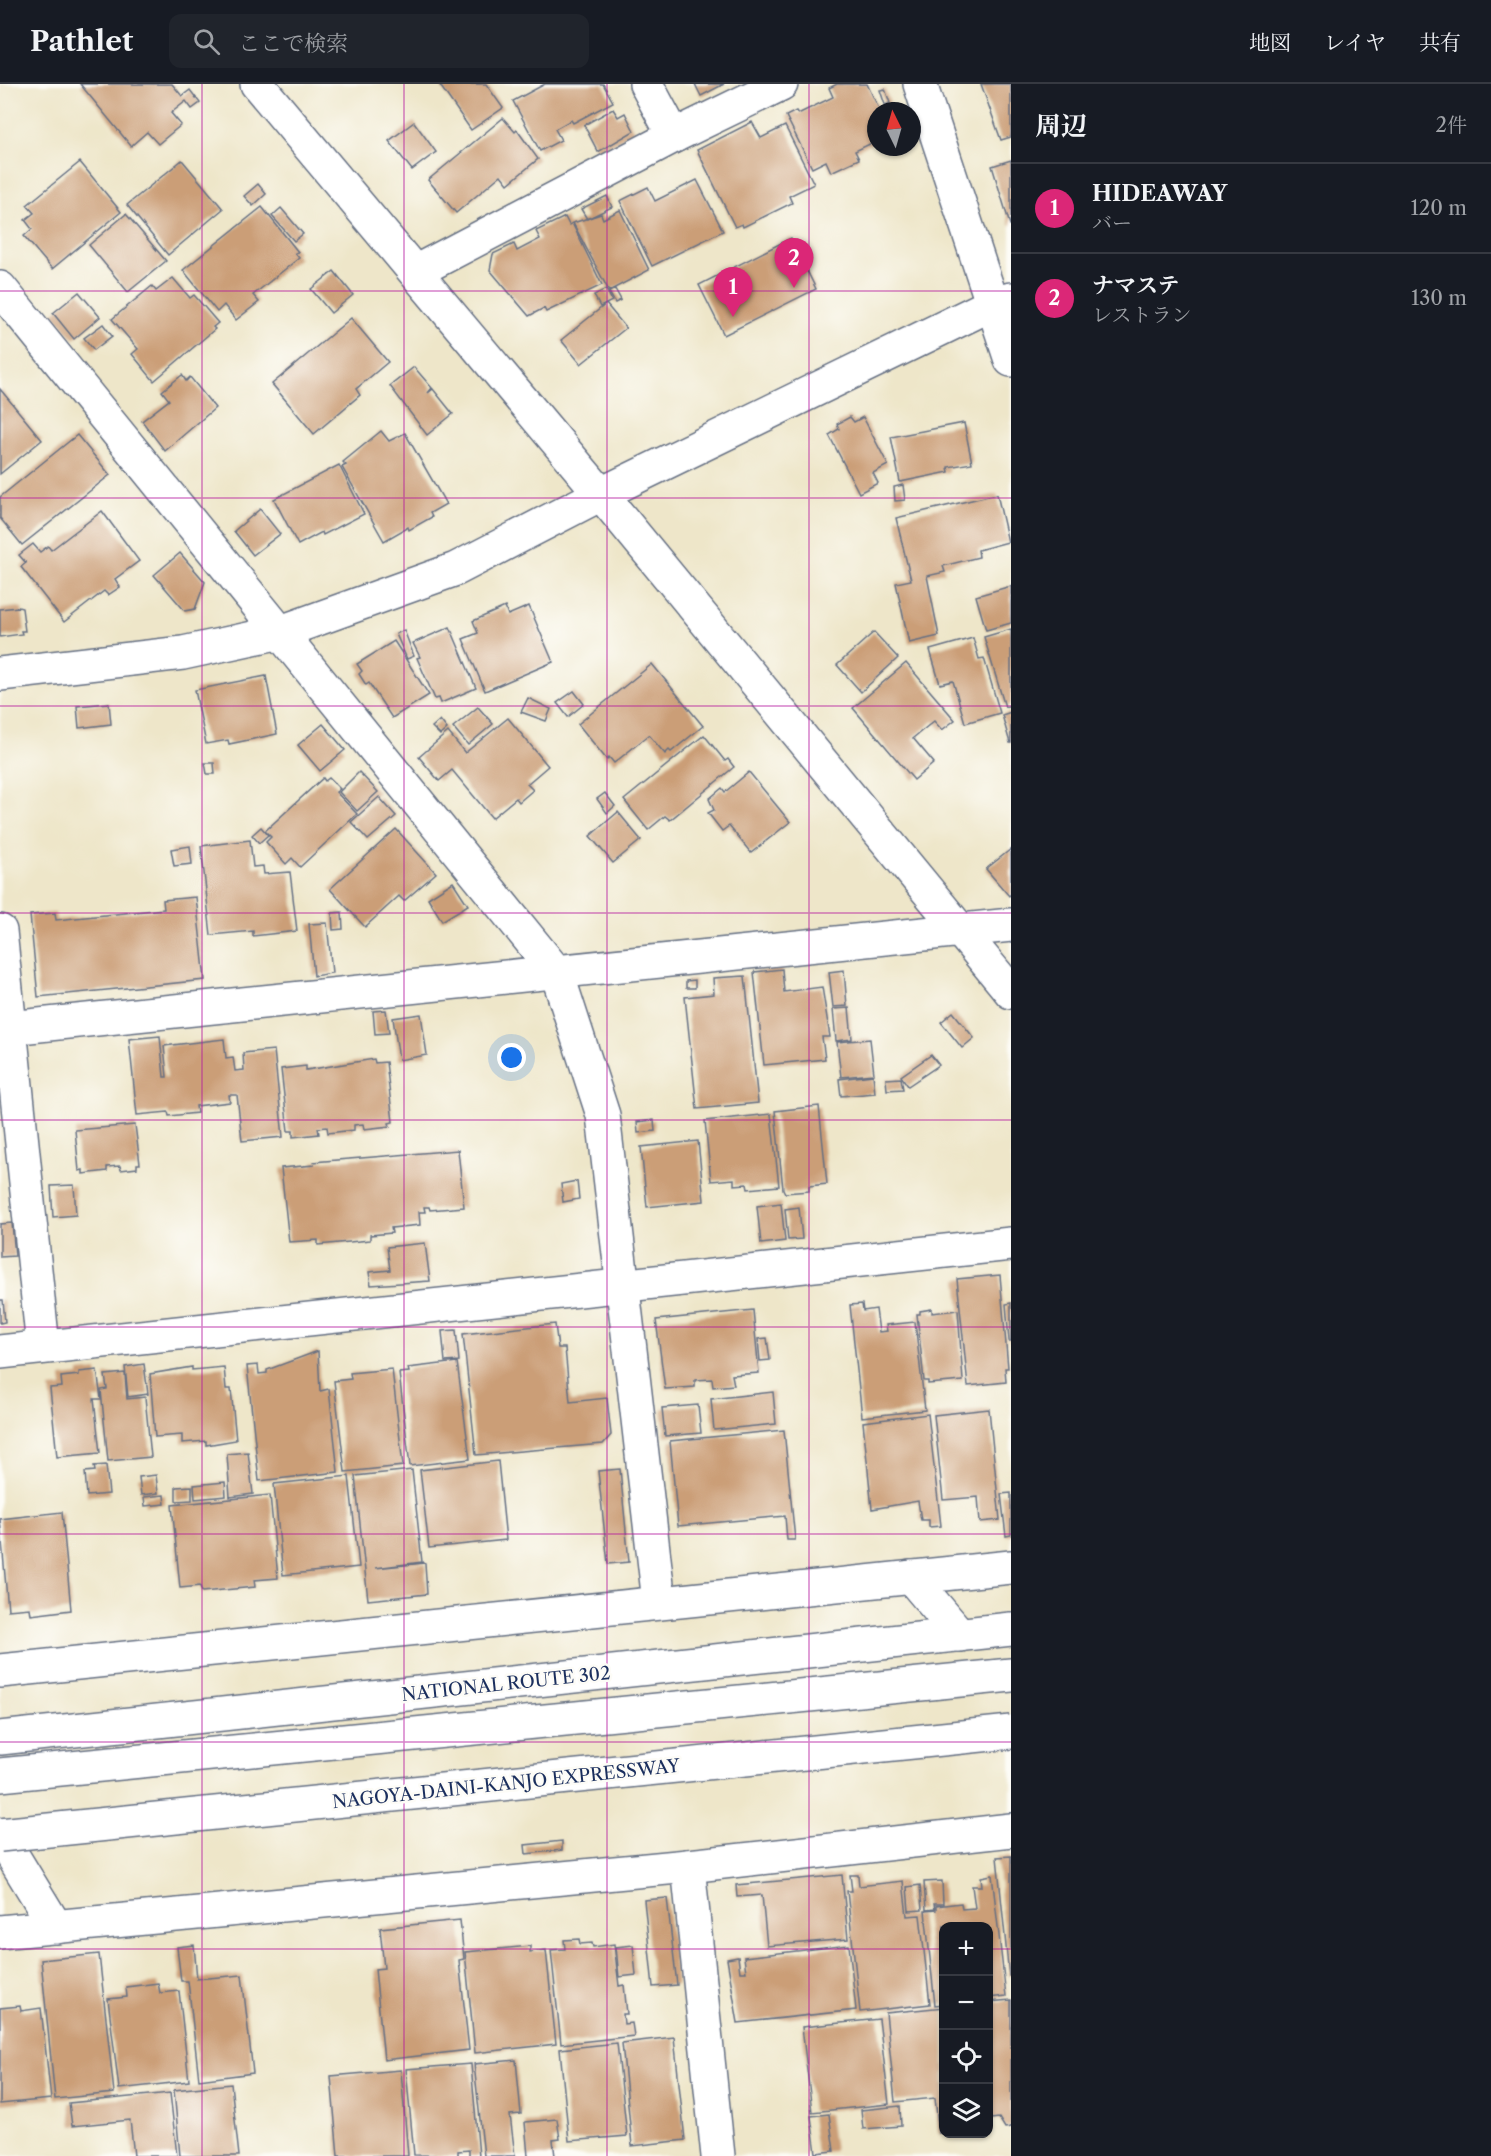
<!DOCTYPE html>
<html lang="ja">
<head>
<meta charset="utf-8">
<style>
  :root { --surface:#171b24; --page:#20242c; --text:#f1f3f6; --muted:#9ea1a6; --line:#363941; --accent:#db2777 }
  body { margin:0; font-family:"Libre Caslon Text","Noto Serif JP",serif; background:var(--page); color:var(--text) }
  .controls { position:absolute; right:18px; bottom:18px; display:grid; overflow:hidden; border-radius:12px; box-shadow:0 2px 4px #0004 }
  .controls button { width:54px; height:54px; display:grid; place-items:center; padding:0; border:0; border-bottom:2px solid var(--line); background:var(--surface); color:var(--text); font:30px sans-serif }
  .compass { position:absolute; left:867px; top:18px; width:54px; height:54px; border-radius:50%; background:var(--surface); box-shadow:0 2px 4px #0004; rotate:355deg }
  .you { position:absolute; left:512px; top:974px; width:21px; height:21px; margin:-15px; border:4px solid #fff; border-radius:50%; background:#1a73e8; box-shadow:0 0 0 9px #1a73e833 }
  .badge { display:grid; place-items:center; width:39px; height:39px; border-radius:50%; background:var(--accent); color:#fff; font-size:20px; font-weight:700 }
  .pin { position:absolute; translate:-50% -50px; filter:drop-shadow(0 2px 3px #0008) }
  .pin::after { content:''; position:absolute; top:32px; width:21px; height:18px; background:inherit; clip-path:polygon(0 0,100% 0,50% 100%) }
  .list { margin:0; padding:0; list-style:none }
  h2 { display:flex; justify-content:space-between; align-items:center; height:78px; margin:0; padding:0 24px; font-size:26px }
  h2 small { font-size:20px; font-weight:400; color:var(--muted) }
  .list li { display:grid; grid-template-columns:39px 1fr auto; gap:18px; align-items:center; box-sizing:border-box; height:90px; padding:0 24px; border-top:2px solid var(--line) }
  .list b { display:block; font-size:22px; white-space:nowrap }
  .list p { margin:0; font-size:20px; white-space:nowrap; color:var(--muted) }
  .list em { font-size:20px; font-style:normal; color:var(--muted) }
  .icon { flex:none; width:33px; height:33px; fill:none; stroke:currentColor; stroke-width:2; stroke-linecap:round; stroke-linejoin:round }
  .map { position:relative; flex:none; width:1011px; height:2072px; overflow:hidden }
  header { display:flex; align-items:center; gap:36px; box-sizing:border-box; height:84px; padding:0 30px; background:var(--surface); border-bottom:2px solid var(--line) }
  header strong { font-size:28px }
  nav { display:flex; gap:33px; margin-inline-start:auto; font-size:21px }
  .search { width:420px; height:54px; background:var(--page); display:flex; align-items:center; gap:15px; box-sizing:border-box; padding:0 21px; border-radius:12px; color:var(--muted); font-size:22px }
  main { display:flex }
  aside { flex:1; background:var(--surface) }
  .map>svg:first-child { display:block }
  .building { fill:#cb9e77 }
  .lines { fill:none; stroke-linecap:round; stroke-linejoin:round }
  .minor-casing { stroke:#656f83; stroke-width:36 }
  .highway-casing { stroke:#656f83; stroke-width:36 }
  .minor { stroke:#fff; stroke-width:33 }
  .highway { stroke:#fff; stroke-width:33 }
  .highway-bridge-casing { stroke:#656f83; stroke-width:36; stroke-linecap:butt }
  .highway-bridge { stroke:#fff; stroke-width:33 }
  .grid { fill:none; stroke:#b5179e; stroke-width:1.5; stroke-opacity:0.55 }
  .labels { text-anchor:middle; stroke-width:5; stroke-linejoin:round; paint-order:stroke }
  .street-label { font-size:18px; fill:#1b2f5e; stroke:#fdfcf7 }
</style>
</head>
<body>
<header>
<strong>Pathlet</strong>
<div class="search"><svg class="icon" aria-label="search" viewBox="0 0 24 24"><circle cx="10" cy="10" r="6"/><path d="M15 15l6 6"/></svg>ここで検索</div>
<nav><a>地図</a><a>レイヤ</a><a>共有</a></nav>
</header>
<main>
<div class="map">
<svg width="1011" height="2072" viewBox="0 0 1011 2072">
  <rect width="100%" height="100%" fill="#fdfcf7"/>
  <filter id="ink" filterUnits="userSpaceOnUse"><feTurbulence type="fractalNoise" baseFrequency=".0167" numOctaves="2"/><feDisplacementMap in="SourceGraphic" scale="12" xChannelSelector="R" yChannelSelector="G"/><feConvolveMatrix kernelMatrix="1 2 1 2 8 2 1 2 1" color-interpolation-filters="sRGB"/></filter>
  <filter id="wash" filterUnits="userSpaceOnUse"><feTurbulence type="fractalNoise" baseFrequency=".008" numOctaves="4" result="noise"/><feDisplacementMap in="SourceGraphic" scale="24" xChannelSelector="R" yChannelSelector="G"/><feGaussianBlur stdDeviation="1.35" result="paint"/><feColorMatrix in="noise" values="0 0 0 0 0 0 0 0 0 0 0 0 0 0 0 0 0 1.4 0 .05"/><feComposite in="paint" operator="in"/></filter>
  <g filter="url(#wash)">
    <rect width="100%" height="100%" fill="#eee6c9"/>
    <g id="blocks">
      <g class="building">
        <polygon points="80,0 172,0 182,12 190,6 200,19 192,25 186,17 171,29 181,41 158,60 147,48 131,62"/>
        <polygon points="439,0 486,0 503,24 471,46"/>
        <polygon points="545,0 603,0 613,18 573,39 571,36 555,45 561,56 540,67 513,17"/>
        <polygon points="695,0 724,0 701,12"/>
        <polygon points="837,0 867,0 880,27 876,27 876,57 855,67 859,75 831,88 826,77 812,84 786,32 796,27 798,30 833,13 829,4"/>
        <polygon points="981,0 1011,0 1011,53 1001,56"/>
        <polygon points="885,5 890,19 885,21 880,6"/>
        <polygon points="613,25 618,33 625,29 634,47 598,68 584,41"/>
        <polygon points="503,34 515,48 517,46 538,75 508,100 501,91 456,129 428,96"/>
        <polygon points="414,38 436,68 412,86 389,57"/>
        <polygon points="752,38 761,54 785,42 814,100 789,112 792,119 743,143 742,140 735,143 697,66"/>
        <polygon points="182,76 223,125 168,171 127,121"/>
        <polygon points="1011,76 1011,141 1010,141 992,82"/>
        <polygon points="80,78 121,128 52,185 24,152 32,145 25,136 34,129 27,121"/>
        <polygon points="697,96 723,147 652,182 620,117 648,103 655,117"/>
        <polygon points="258,100 266,110 253,122 244,112"/>
        <polygon points="607,112 612,123 587,135 581,125"/>
        <polygon points="262,123 298,168 295,169 299,174 253,211 259,218 236,236 224,221 217,228 183,186"/>
        <polygon points="281,124 303,150 294,157 272,132"/>
        <polygon points="620,126 649,186 609,207 573,139 601,130 603,135"/>
        <polygon points="126,130 166,177 128,208 89,161"/>
        <polygon points="565,133 569,141 572,139 602,201 546,228 544,224 529,232 490,186 493,170 514,160 517,167 540,155 536,147"/>
        <polygon points="791,154 816,205 724,251 699,201"/>
        <polygon points="334,187 353,211 331,229 311,205"/>
        <polygon points="173,194 190,214 194,211 218,239 213,243 215,245 154,297 132,270 138,265 112,235 152,202 156,207"/>
        <polygon points="606,205 612,217 600,223 594,211"/>
        <polygon points="615,205 621,216 615,219 609,208"/>
        <polygon points="79,208 100,233 74,255 53,229"/>
        <polygon points="606,220 626,244 581,280 561,256"/>
        <polygon points="351,234 388,278 356,305 360,311 314,350 272,300"/>
        <polygon points="103,240 112,252 94,266 84,254"/>
        <polygon points="414,283 432,304 428,309 433,305 453,330 427,351 390,302"/>
        <polygon points="182,291 186,297 190,293 215,324 165,367 142,337 169,316 162,307"/>
        <polygon points="0,305 42,356 0,390"/>
        <polygon points="850,333 854,338 863,333 888,381 873,389 878,399 859,409 829,351 839,345 837,340"/>
        <polygon points="964,339 972,379 948,383 949,388 900,398 891,353"/>
        <polygon points="381,347 389,357 405,349 446,420 430,429 432,433 409,446 408,443 384,457 342,383 346,381 343,378"/>
        <polygon points="77,351 110,391 22,461 0,434 0,413"/>
        <polygon points="339,381 364,430 323,451 322,448 298,461 274,415"/>
        <polygon points="903,401 905,416 895,417 894,403"/>
        <polygon points="997,410 1008,458 978,466 979,473 943,482 945,488 927,492 939,552 909,559 896,499 911,496 896,434"/>
        <polygon points="260,425 280,450 253,471 234,447"/>
        <polygon points="102,427 139,477 115,495 120,503 108,511 104,507 64,538 21,483 26,479 19,471 33,460 40,468 48,462 51,466"/>
        <polygon points="180,469 205,498 195,525 185,527 154,491"/>
        <polygon points="1011,502 1011,539 986,546 976,512"/>
        <polygon points="529,522 553,578 485,607 463,555 478,549 473,537 505,523 508,531"/>
        <polygon points="18,523 22,524 25,547 21,547 22,550 0,553 0,525"/>
        <polygon points="450,543 476,604 441,619 439,614 435,615 417,574 420,573 413,559"/>
        <polygon points="1011,545 1011,621 1005,623 984,553"/>
        <polygon points="404,546 414,572 407,575 396,550"/>
        <polygon points="874,548 898,574 861,608 837,581"/>
        <polygon points="973,554 979,575 984,574 1000,629 965,639 953,597 940,600 930,566"/>
        <polygon points="394,557 429,611 392,634 369,599 366,601 359,590 362,587 357,580"/>
        <polygon points="906,579 955,636 942,646 934,637 913,654 934,679 914,696 853,624"/>
        <polygon points="652,580 703,642 671,668 669,666 665,670 649,651 614,679 609,673 607,676 578,640"/>
        <polygon points="266,592 277,650 229,660 228,656 206,660 195,606"/>
        <polygon points="574,607 584,620 568,633 557,619"/>
        <polygon points="528,614 551,625 546,637 521,628"/>
        <polygon points="109,619 111,640 79,644 77,622"/>
        <polygon points="478,623 493,640 468,661 453,643"/>
        <polygon points="1011,628 1011,659 1010,659 1002,631"/>
        <polygon points="508,634 548,682 527,700 533,706 519,718 516,714 492,734 452,686 439,697 419,673 448,648 465,669"/>
        <polygon points="440,636 447,645 440,651 432,643"/>
        <polygon points="323,640 345,666 320,687 298,661"/>
        <polygon points="704,651 725,677 728,675 734,683 670,736 665,732 648,746 624,716"/>
        <polygon points="205,679 214,679 215,690 207,690"/>
        <polygon points="359,688 378,708 357,727 339,708"/>
        <polygon points="749,688 790,738 751,769 729,742 722,747 708,729 714,726 709,715 722,704 725,708"/>
        <polygon points="323,694 325,697 329,694 340,705 336,708 357,730 300,783 292,774 286,780 266,758 271,753 265,747"/>
        <polygon points="605,709 615,722 607,729 597,715"/>
        <polygon points="379,713 396,732 368,756 351,738"/>
        <polygon points="618,728 641,756 613,779 590,752"/>
        <polygon points="261,743 268,751 259,759 252,751"/>
        <polygon points="396,745 436,789 404,817 399,812 365,843 330,805"/>
        <polygon points="250,756 253,783 263,782 264,790 290,788 297,847 253,852 253,847 211,851 201,762"/>
        <polygon points="190,762 192,780 174,782 171,765"/>
        <polygon points="1011,765 1011,810 1009,812 986,785"/>
        <polygon points="453,798 468,821 442,837 428,814"/>
        <polygon points="196,813 205,896 38,913 30,831 55,829 56,836 164,825 163,816"/>
        <polygon points="342,828 343,845 333,846 332,829"/>
        <polygon points="327,839 332,889 314,892 309,840"/>
        <polygon points="782,885 784,908 822,903 830,953 822,953 825,975 764,981 754,888"/>
        <polygon points="844,886 847,922 833,923 829,888"/>
        <polygon points="745,892 758,1019 697,1025 685,913 714,910 713,894"/>
        <polygon points="695,896 695,904 686,904 686,897"/>
        <polygon points="849,924 852,955 836,957 833,925"/>
        <polygon points="386,926 389,949 375,950 373,927"/>
        <polygon points="953,928 974,954 962,964 941,938"/>
        <polygon points="421,930 427,971 399,976 393,934"/>
        <polygon points="160,952 164,993 167,993 164,962 224,955 226,974 233,973 235,987 244,986 243,969 274,966 283,1053 242,1057 237,1011 229,1011 230,1018 196,1022 197,1029 169,1032 168,1028 137,1031 129,955"/>
        <polygon points="870,955 874,990 841,993 837,958"/>
        <polygon points="931,971 939,981 908,1002 901,992"/>
        <polygon points="374,975 375,979 386,978 393,1038 389,1039 390,1042 364,1045 363,1040 354,1041 354,1046 328,1049 327,1043 318,1044 319,1050 293,1053 293,1047 288,1047 281,985 306,982 306,986"/>
        <polygon points="873,991 875,1009 841,1012 839,995"/>
        <polygon points="901,994 903,1005 887,1006 886,995"/>
        <polygon points="819,1022 827,1100 809,1102 809,1107 785,1109 783,1105 775,1027"/>
        <polygon points="771,1030 779,1102 748,1105 747,1100 734,1101 734,1095 711,1097 705,1037"/>
        <polygon points="654,1036 655,1047 638,1049 637,1038"/>
        <polygon points="135,1041 140,1080 137,1080 137,1084 121,1086 120,1082 107,1083 107,1087 83,1090 83,1086 79,1087 75,1046"/>
        <polygon points="698,1057 704,1117 647,1123 641,1063"/>
        <polygon points="458,1066 464,1123 430,1126 429,1123 424,1123 425,1128 419,1128 420,1141 391,1144 392,1149 370,1151 370,1156 318,1161 318,1156 289,1158 281,1084 314,1081 313,1078"/>
        <polygon points="577,1097 579,1115 563,1118 561,1100"/>
        <polygon points="74,1101 76,1131 53,1133 51,1102"/>
        <polygon points="781,1119 785,1157 761,1160 757,1122"/>
        <polygon points="799,1123 802,1155 788,1156 785,1125"/>
        <polygon points="12,1139 15,1172 0,1173 0,1140"/>
        <polygon points="425,1159 430,1197 371,1201 369,1188 390,1186 387,1163"/>
        <polygon points="1000,1191 1008,1284 1005,1284 1006,1298 968,1302 957,1195"/>
        <polygon points="0,1216 3,1216 5,1238 0,1239"/>
        <polygon points="1011,1219 1011,1257 1009,1257 1006,1220"/>
        <polygon points="862,1220 863,1227 876,1225 879,1248 887,1247 886,1241 915,1238 925,1326 862,1333 850,1221"/>
        <polygon points="932,1225 932,1229 958,1226 963,1297 928,1300 928,1297 924,1297 917,1230 920,1230 920,1227"/>
        <polygon points="753,1226 759,1289 732,1291 734,1301 713,1303 712,1295 695,1296 695,1303 665,1305 656,1236"/>
        <polygon points="555,1240 558,1264 565,1264 570,1318 607,1314 611,1351 603,1360 476,1371 463,1250"/>
        <polygon points="456,1246 459,1277 445,1278 442,1247"/>
        <polygon points="767,1254 770,1276 760,1277 758,1255"/>
        <polygon points="318,1267 320,1307 329,1305 338,1388 259,1397 247,1282 258,1281 259,1290 267,1289 267,1286"/>
        <polygon points="457,1278 470,1375 410,1382 399,1289 409,1288 408,1284"/>
        <polygon points="144,1280 148,1310 128,1313 125,1283"/>
        <polygon points="192,1283 192,1286 224,1283 226,1305 231,1305 236,1356 206,1361 206,1357 182,1359 182,1351 155,1353 150,1290"/>
        <polygon points="392,1285 403,1382 345,1388 334,1297 351,1295 350,1289"/>
        <polygon points="97,1286 101,1315 94,1315 100,1369 57,1373 50,1304 62,1303 61,1293 79,1291 79,1288"/>
        <polygon points="125,1289 127,1315 145,1313 151,1373 108,1377 101,1306 107,1305 105,1291"/>
        <polygon points="773,1308 776,1340 714,1346 711,1315"/>
        <polygon points="698,1321 701,1349 665,1352 662,1324"/>
        <polygon points="989,1325 1000,1436 980,1438 978,1413 943,1416 934,1331"/>
        <polygon points="928,1330 941,1442 929,1443 929,1436 921,1436 918,1417 872,1425 863,1338"/>
        <polygon points="784,1346 795,1456 787,1456 785,1432 678,1442 670,1357"/>
        <polygon points="248,1368 253,1410 230,1413 227,1370"/>
        <polygon points="498,1377 506,1456 429,1464 420,1386"/>
        <polygon points="106,1381 109,1410 87,1412 85,1388 95,1387 94,1382"/>
        <polygon points="620,1385 629,1478 608,1480 598,1387"/>
        <polygon points="412,1386 422,1478 375,1484 425,1479 427,1510 368,1516 355,1392"/>
        <polygon points="156,1391 158,1409 141,1411 139,1393"/>
        <polygon points="349,1392 359,1483 283,1491 274,1400"/>
        <polygon points="225,1398 226,1412 195,1415 194,1401"/>
        <polygon points="192,1402 192,1416 176,1417 176,1403"/>
        <polygon points="1011,1409 1011,1451 1006,1452 1001,1410"/>
        <polygon points="164,1411 165,1420 145,1422 144,1413"/>
        <polygon points="270,1411 278,1494 254,1496 255,1503 202,1508 200,1502 180,1504 172,1421"/>
        <polygon points="62,1428 71,1526 31,1531 30,1524 8,1526 0,1435"/>
        <polygon points="562,1757 562,1766 526,1770 525,1761"/>
        <polygon points="1011,1772 1011,1892 1009,1892 997,1773"/>
        <polygon points="842,1791 848,1855 767,1862 762,1811 737,1813 736,1801"/>
        <polygon points="850,1791 858,1791 859,1802 903,1797 907,1832 920,1831 930,1920 860,1928 847,1807 852,1807"/>
        <polygon points="992,1791 1006,1912 988,1914 988,1842 944,1842 944,1920 935,1921 925,1827 936,1826 936,1822 961,1819 962,1825 975,1824 972,1802 982,1802 981,1793"/>
        <polygon points="942,1797 943,1820 934,1820 935,1825 926,1826 924,1798"/>
        <polygon points="920,1801 922,1826 909,1827 907,1803"/>
        <polygon points="667,1814 677,1901 653,1903 644,1816"/>
        <polygon points="460,1836 464,1875 459,1876 469,1966 384,1976 375,1885 384,1884 380,1844"/>
        <polygon points="579,1855 580,1860 592,1859 593,1863 614,1860 619,1902 624,1901 627,1930 623,1930 624,1940 632,1939 634,1952 561,1960 551,1866 565,1865 564,1856"/>
        <polygon points="194,1861 197,1895 242,1891 253,1989 199,1996 188,1897 181,1897 177,1863"/>
        <polygon points="633,1861 636,1891 619,1893 616,1863"/>
        <polygon points="849,1861 856,1926 738,1939 727,1875 738,1873 740,1888 746,1888 744,1873"/>
        <polygon points="530,1862 530,1868 546,1866 556,1960 475,1969 465,1868"/>
        <polygon points="99,1870 114,2009 55,2015 41,1876"/>
        <polygon points="158,1899 160,1909 179,1907 189,1997 119,2005 108,1915 127,1913 126,1903"/>
        <polygon points="1011,1916 1011,2043 1005,2044 999,2034 991,2035 988,2024 988,1918"/>
        <polygon points="20,1922 21,1927 41,1924 51,2015 0,2020 0,1924"/>
        <polygon points="944,1923 944,2048 939,2049 935,2014 895,2018 886,1929"/>
        <polygon points="879,1935 889,2020 812,2028 802,1943"/>
        <polygon points="674,1953 685,2056 632,2062 622,1959"/>
        <polygon points="617,1959 627,2052 569,2057 560,1965"/>
        <polygon points="516,1976 521,2030 510,2031 515,2072 484,2072 474,1980"/>
        <polygon points="471,1980 479,2072 469,2072 469,2066 458,2067 458,2072 414,2071 406,1985"/>
        <polygon points="401,1986 408,2072 338,2072 331,1992"/>
        <polygon points="231,2000 239,2072 180,2072 174,2006"/>
        <polygon points="170,2009 177,2072 134,2072 130,2036 72,2042 69,2019"/>
        <polygon points="900,2022 901,2042 863,2045 861,2026"/>
        <polygon points="829,2030 834,2067 816,2069 811,2032"/>
        <polygon points="557,2035 560,2055 553,2056 555,2072 528,2072 525,2038"/>
      </g>
    </g>
  </g>
  <g filter="url(#ink)">
    <use href="#blocks" fill-opacity="0" stroke="#656f83" stroke-width="1.5"/>
    <g class="lines">
      <defs>
        <g id="minor">
          <polyline points="257,0 601,410 1011,908"/>
          <polyline points="646,0 674,52"/>
          <polyline points="920,0 1011,276"/>
          <polyline points="415,188 674,52 781,0"/>
          <polyline points="0,204 557,889 603,1031 659,1518"/>
          <polyline points="0,590 183,569 281,548 456,485 601,410 992,220 1011,215"/>
          <polyline points="0,847 43,1263"/>
          <polyline points="0,945 1011,841"/>
          <polyline points="0,1268 1011,1160"/>
          <polyline points="911,1493 960,1551"/>
          <polyline points="0,1587 1011,1483"/>
          <polyline points="0,1751 56,1843"/>
          <polyline points="688,1782 718,2072"/>
          <polyline points="0,1848 688,1782 1011,1746"/>
        </g>
        <g id="highway">
          <polyline points="0,1654 1011,1545"/>
          <polyline points="0,1691 1011,1591"/>
        </g>
      </defs>
      <use href="#minor" class="minor-casing"/>
      <use href="#highway" class="highway-casing"/>
      <use href="#minor" class="minor"/>
      <use href="#highway" class="highway"/>
      <defs>
        <polyline id="highway-bridge" points="0,1751 1011,1648"/>
      </defs>
      <use href="#highway-bridge" class="highway-bridge-casing"/>
      <use href="#highway-bridge" class="highway-bridge"/>
    </g>
  </g>
  <path class="grid" d="M202,0v2072M404,0v2072M607,0v2072M809,0v2072M0,207h1011M0,414h1011M0,622h1011M0,829h1011M0,1036h1011M0,1243h1011M0,1450h1011M0,1658h1011M0,1865h944M988,1865h23"/>
  <g class="labels">
    <g class="street-label">
      <text transform="translate(506 1600) rotate(-6)" y="6">NATIONAL ROUTE 302</text>
      <text transform="translate(506 1700) rotate(-6)" y="6">NAGOYA-DAINI-KANJO EXPRESSWAY</text>
    </g>
  </g>
</svg>
<div class="controls">
<button>+</button>
<button>−</button>
<button><svg class="icon" aria-label="locate" viewBox="0 0 24 24"><circle cx="12" cy="12" r="6"/><path d="M12 2v4M12 18v4M2 12h4M18 12h4"/></svg></button>
<button><svg class="icon" aria-label="layers" viewBox="0 0 24 24"><path d="M12 4l9 5-9 5-9-5zM3 14l9 5 9-5"/></svg></button>
</div>
<svg class="compass" viewBox="-18 -18 36 36"><path d="M0-13l5 13h-10z" fill="#e53935"/><path d="M0 13l5-13h-10z" fill="#9ea1a6"/></svg>
<div class="you"></div>
<div class="pin badge" style="left:733px;top:233px">1</div>
<div class="pin badge" style="left:794px;top:204px">2</div>
</div>
<aside>
<h2>周辺<small>2件</small></h2>
<ul class="list">
<li><span class="badge">1</span><div><b>HIDEAWAY</b><p>バー</p></div><em>120 m</em></li>
<li><span class="badge">2</span><div><b>ナマステ</b><p>レストラン</p></div><em>130 m</em></li>
</ul>
</aside>
</main>
</body>
</html>
